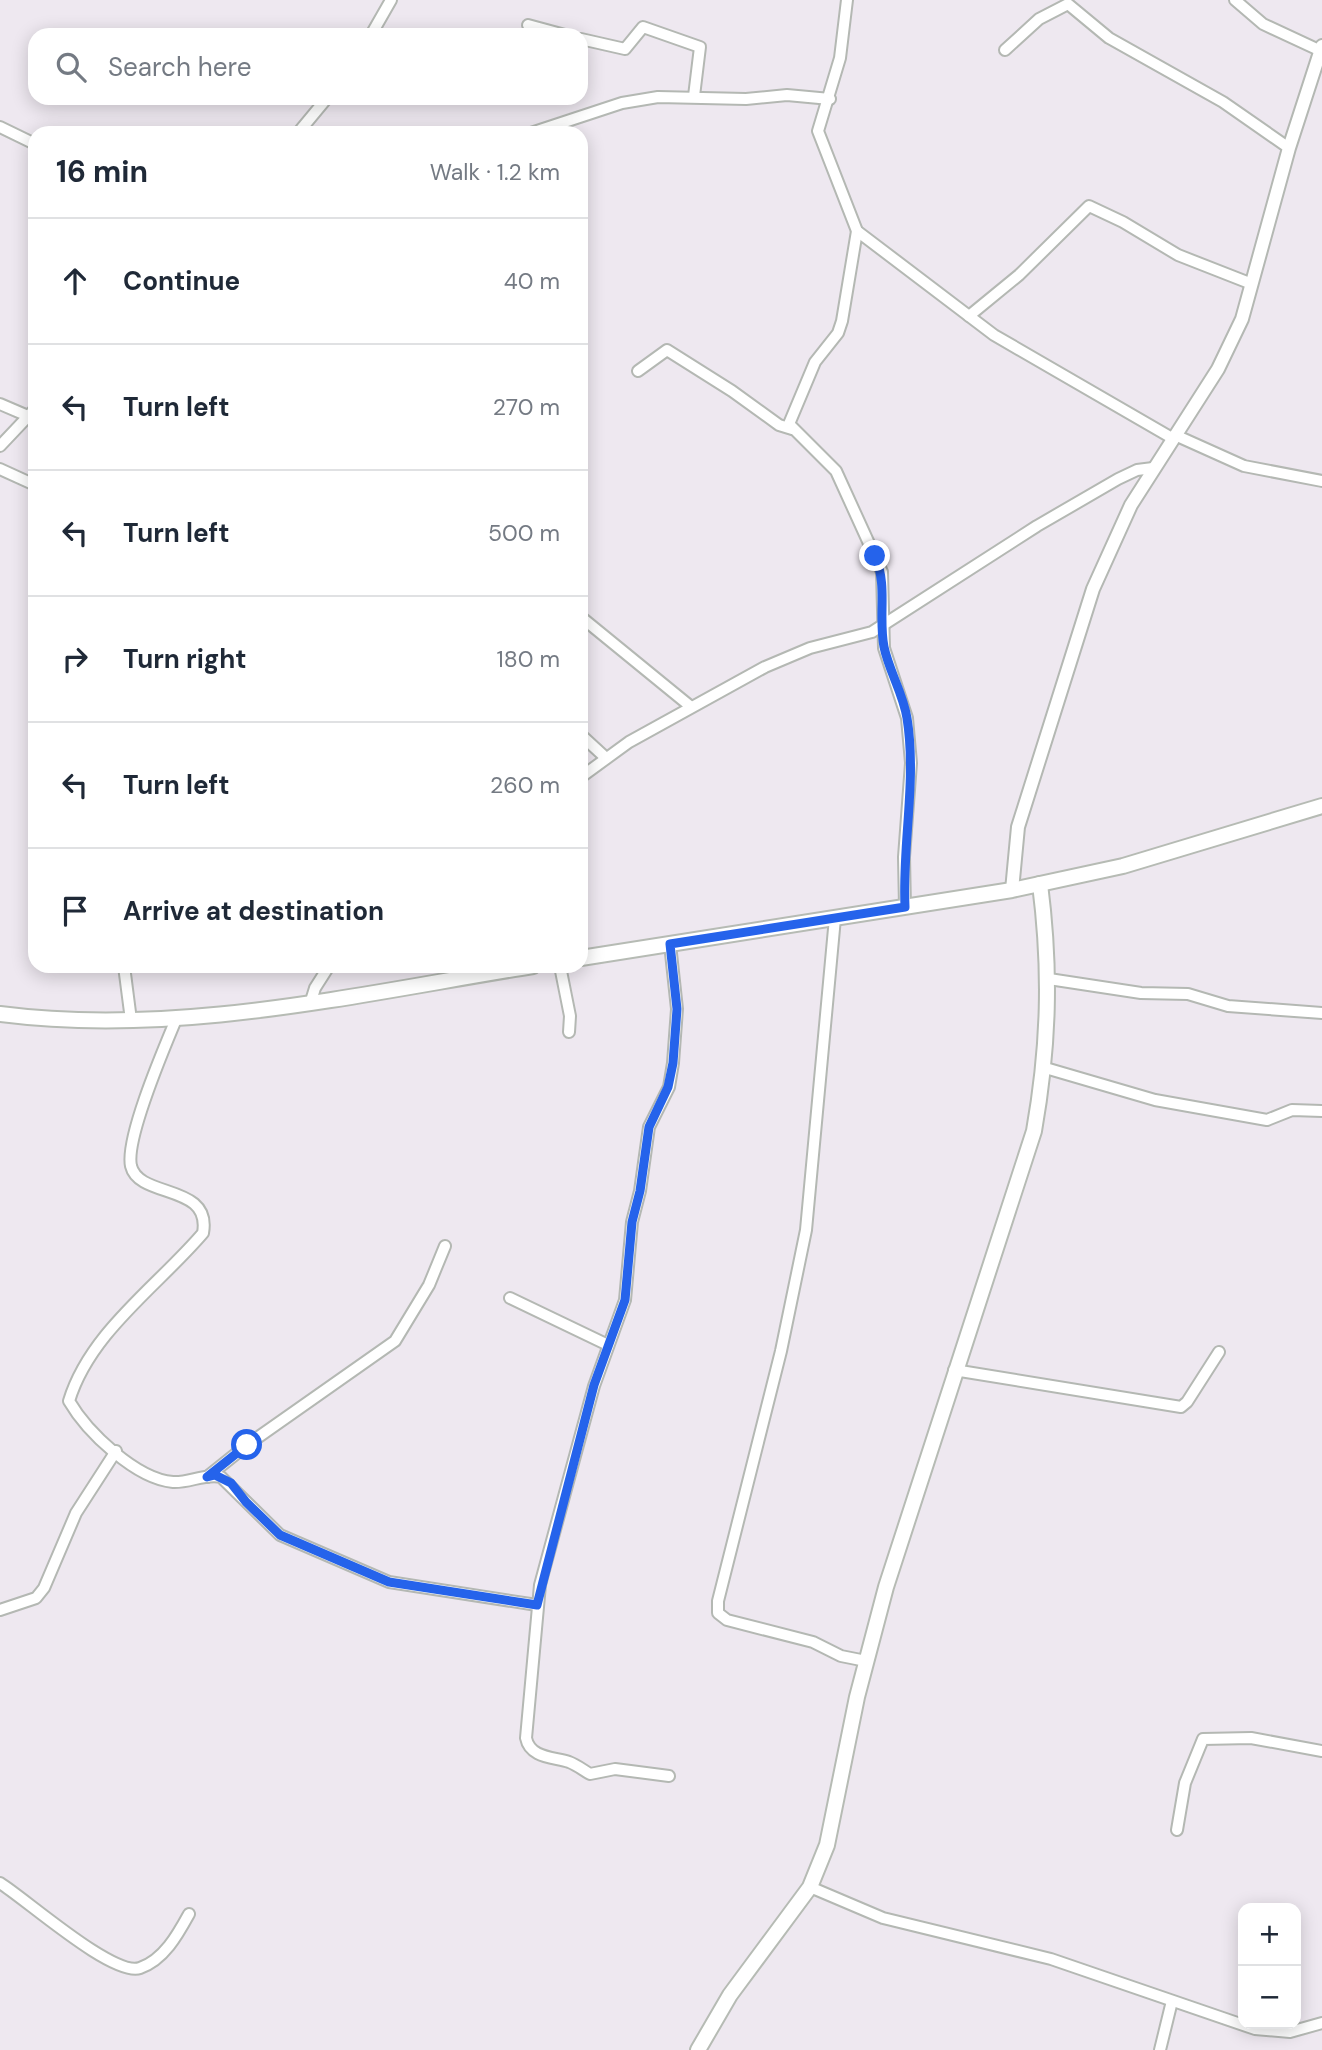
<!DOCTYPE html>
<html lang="en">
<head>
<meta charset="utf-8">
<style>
  :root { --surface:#fff; --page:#f6f6f7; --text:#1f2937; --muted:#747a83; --line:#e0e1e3 }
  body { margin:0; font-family:"DM Sans",sans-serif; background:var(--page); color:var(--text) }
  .controls { position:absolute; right:21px; bottom:21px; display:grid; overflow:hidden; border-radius:14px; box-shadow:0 4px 18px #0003 }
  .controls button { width:63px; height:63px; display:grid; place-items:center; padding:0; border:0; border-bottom:2px solid var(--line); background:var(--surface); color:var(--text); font:35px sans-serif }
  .stop { position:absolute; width:21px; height:21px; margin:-16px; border:5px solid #2563eb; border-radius:50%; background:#fff }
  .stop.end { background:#2563eb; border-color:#fff; box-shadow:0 2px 7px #0008 }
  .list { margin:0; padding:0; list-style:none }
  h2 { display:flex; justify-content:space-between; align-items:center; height:91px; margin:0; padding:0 28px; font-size:30px }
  h2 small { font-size:23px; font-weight:400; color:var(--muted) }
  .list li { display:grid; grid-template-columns:46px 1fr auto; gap:21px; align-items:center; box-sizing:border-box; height:126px; padding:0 28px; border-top:2px solid var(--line) }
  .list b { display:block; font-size:26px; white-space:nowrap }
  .list em { font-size:23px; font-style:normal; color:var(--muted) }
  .icon { flex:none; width:38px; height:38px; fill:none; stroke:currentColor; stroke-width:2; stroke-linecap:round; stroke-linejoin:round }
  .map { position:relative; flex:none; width:1322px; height:2050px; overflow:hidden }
  .search { position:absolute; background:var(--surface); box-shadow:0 4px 18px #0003; left:28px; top:28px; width:560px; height:77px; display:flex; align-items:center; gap:18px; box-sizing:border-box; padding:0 24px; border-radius:21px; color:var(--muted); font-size:26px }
  .panel { position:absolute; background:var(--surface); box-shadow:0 4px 18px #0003; left:28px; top:126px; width:560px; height:847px; border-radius:21px }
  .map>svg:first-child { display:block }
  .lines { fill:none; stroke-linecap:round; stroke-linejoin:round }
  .minor-casing { stroke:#b4b8b3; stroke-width:14 }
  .tertiary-casing { stroke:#b4b8b3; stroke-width:16 }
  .secondary-casing { stroke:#b6bbb4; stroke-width:18 }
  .minor { stroke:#fff; stroke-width:10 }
  .tertiary { stroke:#fff; stroke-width:12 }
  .secondary { stroke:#fff; stroke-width:14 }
  .route { stroke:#2563eb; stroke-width:9 }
</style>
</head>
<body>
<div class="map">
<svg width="1322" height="2050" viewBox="0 0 1322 2050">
  <rect width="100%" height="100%" fill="#eee8f0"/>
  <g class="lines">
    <defs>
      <g id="minor">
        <polyline points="847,0 840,58 818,131 857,231 994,335 1172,438"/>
        <polyline points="1235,0 1263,24 1321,51"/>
        <polyline points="528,25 565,35"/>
        <polyline points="371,35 391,0"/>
        <polyline points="581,39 625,49 643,27 700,47 694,96"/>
        <polyline points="1005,50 1039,19 1068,4 1109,38 1223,102 1289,148"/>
        <polyline points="0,127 35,144"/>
        <polyline points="298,133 327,98"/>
        <polyline points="531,133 622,103 658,97 746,99 787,95 830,99"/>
        <polyline points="857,231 842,321 838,333 815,362 789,424 836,471 882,572 884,648 907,718 911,763 904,857 905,907"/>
        <polyline points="969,316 1019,275 1089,206 1123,222 1178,255 1252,284"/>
        <polyline points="638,371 667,350 732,391 779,425 792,429"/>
        <polyline points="0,404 28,416"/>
        <polyline points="1175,435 1244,466 1322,481"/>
        <polyline points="0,446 35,409"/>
        <polyline points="0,469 35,485"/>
        <polyline points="581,617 690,706"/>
        <polyline points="581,735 606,758"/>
        <polyline points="581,777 629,742 765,667 810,648 872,632 1037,526 1118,479 1137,470 1153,468"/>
        <polyline points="835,918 806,1230 781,1351 718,1601 718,1613 727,1620 813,1642 841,1656 866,1661"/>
        <polyline points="124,966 131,1020"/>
        <polyline points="560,966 570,1016 569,1032"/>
        <polyline points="1049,979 1141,993 1188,994 1228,1006 1322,1013"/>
        <polyline points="311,1001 315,988 329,966"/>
        <path d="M177,1017c-12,29 -52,121 -46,149 8,33 81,17 72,67 -45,53 -113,99 -134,168 18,31 67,78 104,81 16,1 33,-9 48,-5l59,58 109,47 148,23"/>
        <polyline points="1042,1067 1155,1100 1267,1120 1292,1110 1322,1111"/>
        <polyline points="510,1298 608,1345"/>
        <polyline points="954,1370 1181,1407 1187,1402 1219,1352"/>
        <polyline points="207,1477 247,1445 395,1341 429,1285 445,1246"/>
        <polyline points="0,1610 36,1598 44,1588 76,1513 116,1451"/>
        <path d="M669,1776l-54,-7 -25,5c-7,-4 -13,-9 -21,-12 -16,-5 -39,-4 -43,-24l14,-153 54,-199 31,-86 7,-78 8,-31 9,-64 20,-40 4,-24 4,-54 -7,-65"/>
        <polyline points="1177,1830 1185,1783 1203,1739 1251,1738 1322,1751"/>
        <path d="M0,1883c27,17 113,94 140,85 24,-8 38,-34 49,-54"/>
        <polyline points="810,1887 883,1918 1051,1959 1255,2029 1290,2032 1322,2023"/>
        <polyline points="1160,2050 1172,2001"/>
      </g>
      <polyline id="tertiary" points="1012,890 1018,827 1093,589 1131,505 1218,369 1242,319 1289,148 1322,46"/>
      <g id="secondary">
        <polyline points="581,958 1012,890 1123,866 1322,806"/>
        <path d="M0,1014c177,23 358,-20 533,-48"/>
        <path d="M698,2050l32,-55 80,-108 17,-42 30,-148 29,-110 148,-456c15,-85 17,-161 6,-247"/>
      </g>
    </defs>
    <use href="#minor" class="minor-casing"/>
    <use href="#tertiary" class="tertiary-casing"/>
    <use href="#secondary" class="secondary-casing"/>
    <use href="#minor" class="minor"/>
    <use href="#tertiary" class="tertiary"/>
    <use href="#secondary" class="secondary"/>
  </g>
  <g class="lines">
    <path class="route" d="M247,1445l-40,32 8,-2 16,8 15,19 34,33 109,47 148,23 57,-220 31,-85 7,-78 8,-31 9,-64 19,-40 5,-24 4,-54 -7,-65 235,-37c-3,-63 12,-126 2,-189 -4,-25 -18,-47 -23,-71 -6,-31 4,-61 -9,-91"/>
  </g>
</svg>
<div class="controls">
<button>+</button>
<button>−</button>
</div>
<div class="stop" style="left:247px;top:1445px"></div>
<div class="stop end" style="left:875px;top:556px"></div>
<div class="search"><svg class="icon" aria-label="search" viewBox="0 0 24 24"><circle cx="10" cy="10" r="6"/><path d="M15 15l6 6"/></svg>Search here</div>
<section class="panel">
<h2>16 min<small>Walk · 1.2 km</small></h2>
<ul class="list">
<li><svg class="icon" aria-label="ahead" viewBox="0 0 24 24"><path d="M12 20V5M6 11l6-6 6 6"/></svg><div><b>Continue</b></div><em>40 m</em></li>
<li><svg class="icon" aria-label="left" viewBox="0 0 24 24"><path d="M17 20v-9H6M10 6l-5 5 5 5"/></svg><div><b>Turn left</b></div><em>270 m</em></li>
<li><svg class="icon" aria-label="left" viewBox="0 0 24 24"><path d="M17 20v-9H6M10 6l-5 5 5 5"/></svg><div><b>Turn left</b></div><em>500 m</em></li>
<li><svg class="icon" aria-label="right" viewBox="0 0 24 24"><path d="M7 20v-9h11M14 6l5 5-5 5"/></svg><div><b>Turn right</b></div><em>180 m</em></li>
<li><svg class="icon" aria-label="left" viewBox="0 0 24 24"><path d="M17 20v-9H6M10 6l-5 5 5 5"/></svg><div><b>Turn left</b></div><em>260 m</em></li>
<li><svg class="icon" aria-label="arrive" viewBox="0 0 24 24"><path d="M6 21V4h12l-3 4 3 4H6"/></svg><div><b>Arrive at destination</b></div></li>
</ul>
</section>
</div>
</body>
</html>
